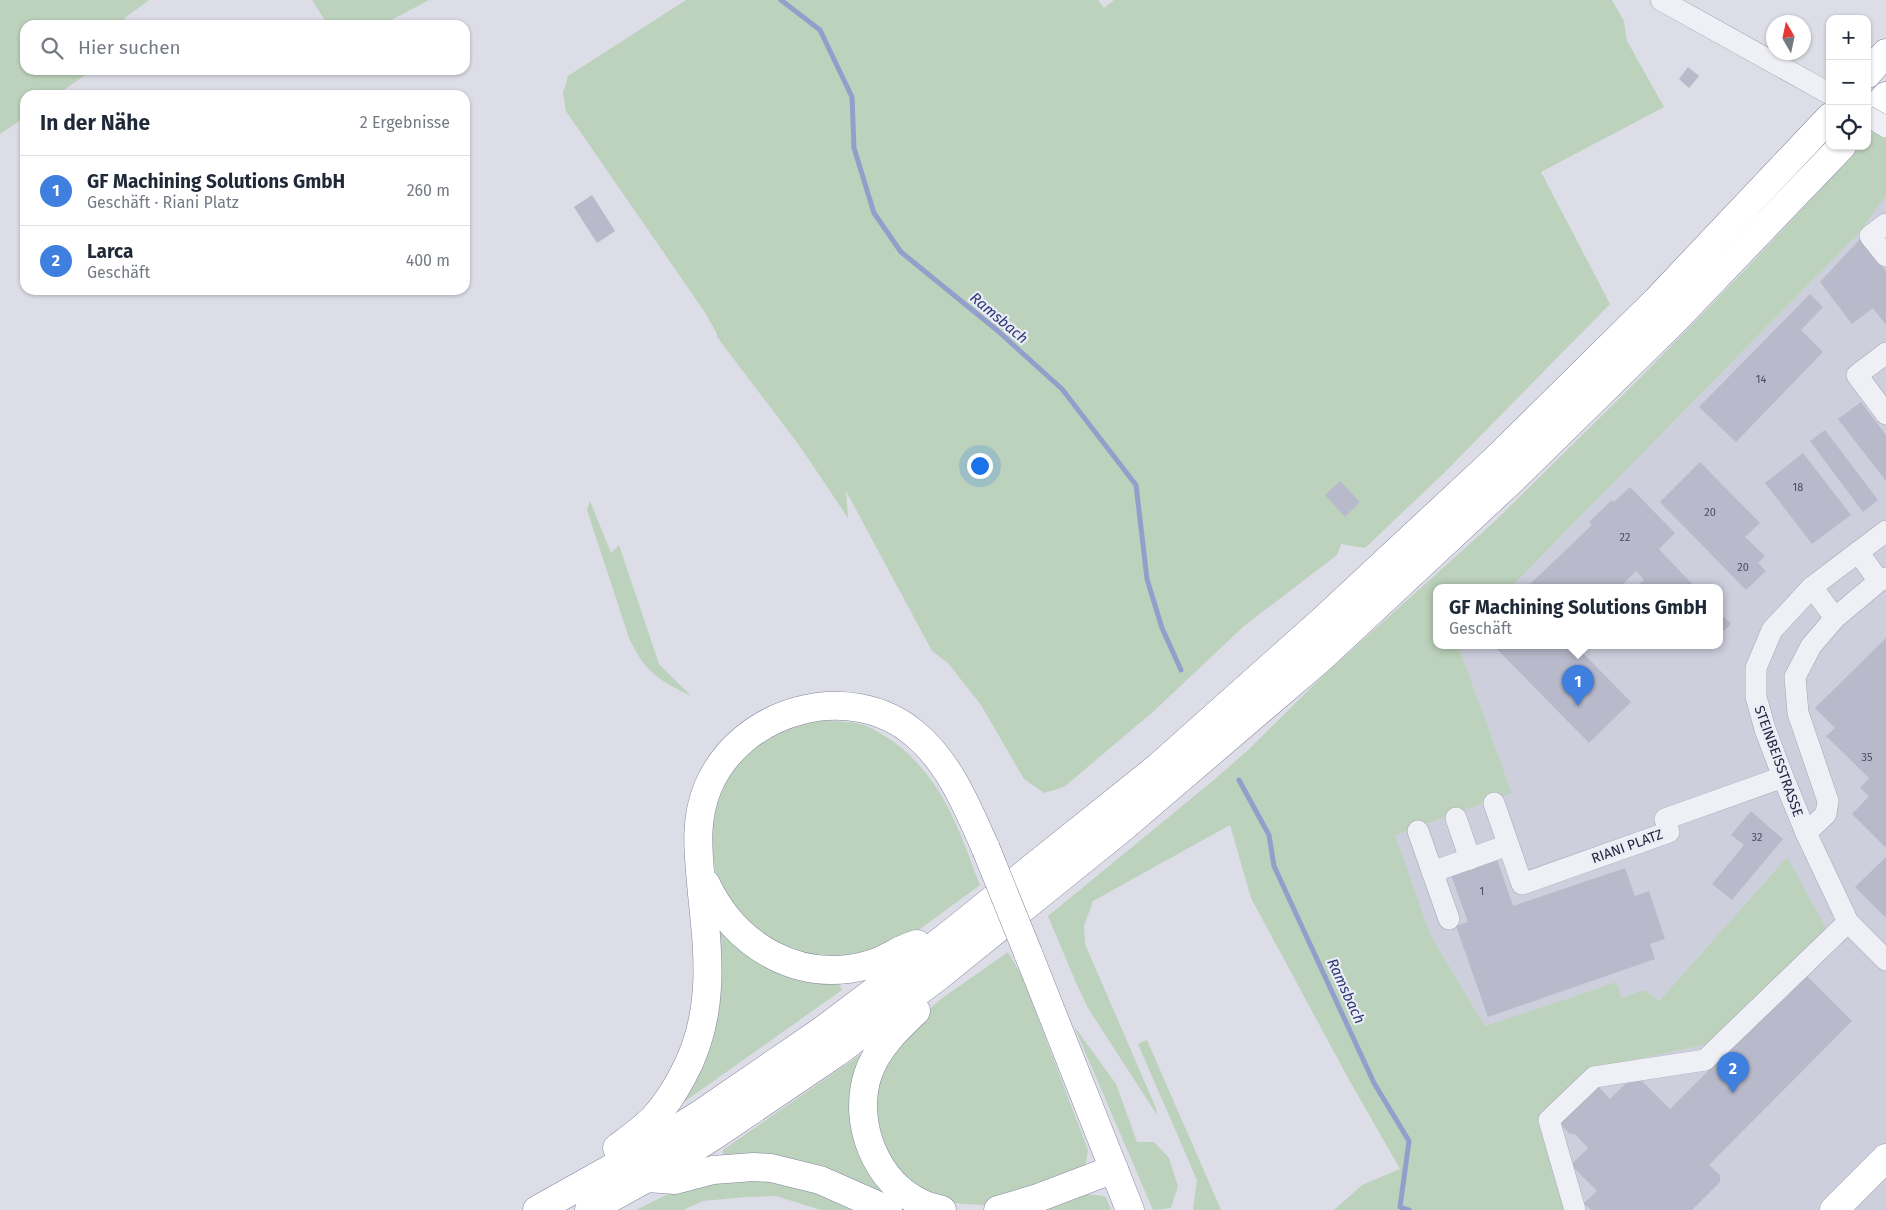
<!DOCTYPE html>
<html lang="de">
<head>
<meta charset="utf-8">
<style>
  :root { --surface:#fff; --page:#f2f2f3; --text:#1f2937; --muted:#747a83; --line:#e0e1e3; --accent:#d93025 }
  body { margin:0; font-family:"Fira Sans",sans-serif; background:var(--page); color:var(--text) }
  .controls { position:absolute; right:15px; top:15px; display:grid; overflow:hidden; border-radius:10px; box-shadow:0 1px 4px #0004 }
  .controls button { width:45px; height:45px; display:grid; place-items:center; padding:0; border:0; border-bottom:1px solid var(--line); background:var(--surface); color:var(--text); font:25px sans-serif }
  .compass { position:absolute; left:1766px; top:15px; width:45px; height:45px; border-radius:50%; background:var(--surface); box-shadow:0 1px 4px #0004; rotate:351deg }
  .you { position:absolute; left:979px; top:465px; width:18px; height:18px; margin:-12px; border:4px solid #fff; border-radius:50%; background:#1a73e8; box-shadow:0 0 0 8px #1a73e833 }
  .badge { display:grid; place-items:center; width:32px; height:32px; border-radius:50%; background:var(--accent); color:#fff; font-size:16px; font-weight:700 }
  .pin { position:absolute; translate:-50% -41px; filter:drop-shadow(0 1px 2px #0008) }
  .pin::after { content:''; position:absolute; top:26px; width:18px; height:15px; background:inherit; clip-path:polygon(0 0,100% 0,50% 100%) }
  .popup { position:absolute; left:1433px; top:584px; width:290px; height:65px; box-sizing:border-box; display:grid; place-content:center; border-radius:10px; background:var(--surface); filter:drop-shadow(0 1px 4px #0005); font-size:16px; white-space:nowrap; color:var(--muted) }
  .popup b { font-size:19px; color:var(--text) }
  .popup::after { content:''; position:absolute; left:50%; top:100%; margin-left:-10px; border:10px solid transparent; border-top-color:var(--surface) }
  .list { margin:0; padding:0; list-style:none }
  h2 { display:flex; justify-content:space-between; align-items:center; height:65px; margin:0; padding:0 20px; font-size:21px }
  h2 small { font-size:16px; font-weight:400; color:var(--muted) }
  .list li { display:grid; grid-template-columns:32px 1fr auto; gap:15px; align-items:center; box-sizing:border-box; height:70px; padding:0 20px; border-top:1px solid var(--line) }
  .list b { display:block; font-size:19px; white-space:nowrap }
  .list p { margin:0; font-size:16px; white-space:nowrap; color:var(--muted) }
  .list em { font-size:16px; font-style:normal; color:var(--muted) }
  .icon { flex:none; width:28px; height:28px; fill:none; stroke:currentColor; stroke-width:2; stroke-linecap:round; stroke-linejoin:round }
  .map { position:relative; flex:none; width:1886px; height:1210px; overflow:hidden }
  .search { position:absolute; background:var(--surface); box-shadow:0 1px 4px #0004; left:20px; top:20px; width:450px; height:55px; display:flex; align-items:center; gap:12px; box-sizing:border-box; padding:0 18px; border-radius:15px; color:var(--muted); font-size:19px }
  .panel { position:absolute; background:var(--surface); box-shadow:0 1px 4px #0004; left:20px; top:90px; width:450px; height:205px; border-radius:15px }
  .map>svg:first-child { display:block }
  .built { fill:#cdcfdd }
  .green { fill:#bcd2bc }
  .lines { fill:none; stroke-linecap:round; stroke-linejoin:round }
  .stream { stroke:#939fcb; stroke-width:5 }
  .building { fill:#b8bacb }
  .minor-casing { stroke:#a5a6b5; stroke-width:22 }
  .major-casing { stroke:#9a9db4; stroke-width:29 }
  .highway-casing { stroke:#82859f; stroke-width:29 }
  .minor { stroke:#efeff6; stroke-width:21 }
  .major { stroke:#fff; stroke-width:28 }
  .highway { stroke:#fff; stroke-width:28 }
  .minor-bridge-casing { stroke:#a5a6b5; stroke-width:22; stroke-linecap:butt }
  .highway-bridge-casing { stroke:#82859f; stroke-width:29; stroke-linecap:butt }
  .minor-bridge { stroke:#efeff6; stroke-width:21 }
  .highway-bridge { stroke:#fff; stroke-width:28 }
  .labels { text-anchor:middle; stroke-width:4.5; stroke-linejoin:round; paint-order:stroke }
  .number-label { font-size:11px; fill:#494c62 }
  .street-label { font-size:14px; fill:#24273f; stroke:#ebecf5 }
  .water-label { font-size:15px; font-style:italic; fill:#2b3876; stroke:#ebecf5 }
</style>
</head>
<body>
<div class="map">
<svg width="1886" height="1210" viewBox="0 0 1886 1210">
  <rect width="100%" height="100%" fill="#dcdde7"/>
  <polygon class="built" points="1886,196 1886,1210 1572,1210 1543,1115 1591,1069 1709,1044 1787,857 1659,1001 1621,998 1616,982 1485,1026 1430,934 1394,835 1512,793 1458,645 1719,645 1719,587 1511,587 1858,234"/>
  <g class="green">
    <polygon points="0,0 149,0 126,17 120,25 25,25 25,70 89,70 85,75 57,95 25,95 25,117 0,134"/>
    <polygon points="312,0 429,0 382,25 328,25"/>
    <polygon points="686,0 1098,0 1104,8 1114,0 1612,0 1624,21 1627,41 1664,107 1541,172 1610,304 1445,472 1365,548 1341,544 1337,555 1244,626 1154,711 1064,787 1044,793 1024,779 981,705 948,663 932,651 846,491 848,518 799,445 717,337 717,334 706,314 566,111 563,93 568,76"/>
    <polygon points="1886,119 1886,196 1858,234 1511,587 1437,587 1437,645 1458,645 1512,793 1395,835 1430,934 1485,1026 1616,982 1621,998 1644,990 1659,1001 1787,857 1827,930 1709,1044 1591,1069 1543,1114 1572,1210 1334,1210 1362,1185 1400,1169 1348,1078 1251,898 1230,825 1093,901 1084,926 1085,944 1156,1108 1157,1115 1088,1008 1077,985 1048,916 1209,784 1246,752 1326,673 1493,523 1641,377 1744,271 1861,146 1867,146 1867,139"/>
    <path d="M590,501l21,52 8,-8 40,119 32,32c-33,-16 -46,-24 -62,-58l-42,-128z"/>
    <path d="M825,720c11,2 24,1 35,4 16,5 30,15 43,25 43,38 57,84 77,136l-83,61 -72,13 -35,-8 -31,-16 -25,-26 -17,-29 -6,-33 1,-32 12,-32 19,-28 18,-14 32,-15z"/>
    <polygon points="712,918 838,981 842,990 674,1109"/>
    <polygon points="1008,952 1022,976 1088,1150 1085,1168 1006,1201 982,1205 952,1203 907,1185 878,1148 872,1092 880,1065 914,1022 941,999"/>
    <polygon points="1074,1026 1116,1084 1137,1142 1154,1142 1169,1158 1178,1186 1171,1208 1153,1210"/>
    <polygon points="1147,1040 1221,1210 1193,1210 1197,1180 1138,1044"/>
    <polygon points="864,1052 852,1090 911,1210 901,1210 726,1160 723,1155 723,1150"/>
    <polygon points="747,1178 778,1180 817,1192 859,1210 821,1210 776,1196 746,1197 703,1201 683,1210 636,1210 666,1195 705,1182"/>
    <polygon points="1084,1194 1097,1195 1106,1197 1111,1210 1035,1210"/>
  </g>
  <g class="lines">
    <g class="stream">
      <polyline points="781,0 820,30 852,97 854,148 874,213 901,252 998,331 1062,389 1136,485 1147,579 1162,628 1181,670"/>
      <polyline points="1239,780 1269,835 1274,866 1374,1083 1409,1141 1400,1207 1409,1210"/>
    </g>
  </g>
  <g class="building">
    <polygon points="1688,67 1699,76 1689,88 1679,79"/>
    <polygon points="592,195 615,231 597,243 574,207"/>
    <polygon points="1861,238 1886,271 1886,325 1873,308 1852,324 1820,282"/>
    <polygon points="1810,294 1823,307 1801,330 1823,352 1736,442 1699,407"/>
    <polygon points="1861,402 1886,435 1886,481 1838,419"/>
    <polygon points="1825,430 1878,500 1863,512 1810,441"/>
    <polygon points="1803,453 1851,515 1812,544 1765,483"/>
    <polygon points="1700,462 1760,523 1745,537 1765,556 1758,563 1766,571 1746,590 1660,502"/>
    <polygon points="1340,481 1360,502 1345,517 1325,495"/>
    <polygon points="1630,487 1675,533 1659,549 1695,587 1642,587 1639,584 1644,580 1636,571 1620,587 1527,587 1592,525 1589,522 1612,500 1614,502"/>
    <polygon points="1719,612 1731,624 1719,635"/>
    <polygon points="1886,638 1886,848 1852,814 1869,796 1860,788 1869,778 1826,736 1835,728 1815,708"/>
    <polygon points="1493,645 1575,645 1631,702 1589,743"/>
    <polygon points="1751,811 1783,839 1732,900 1712,884 1744,845 1731,835"/>
    <polygon points="1886,857 1886,918 1855,887"/>
    <polygon points="1497,859 1513,906 1625,868 1635,896 1649,891 1665,939 1650,944 1655,959 1488,1017 1456,926 1468,922 1451,875"/>
    <polygon points="1805,974 1852,1021 1709,1165 1720,1175 1720,1182 1692,1210 1591,1210 1584,1203 1597,1191 1571,1165 1588,1148 1575,1134 1570,1134 1561,1125 1561,1121 1571,1110 1575,1110 1599,1087 1610,1099 1635,1074 1670,1109"/>
  </g>
  <g class="lines">
    <defs>
      <g id="minor">
        <polyline points="1661,0 1830,94"/>
        <polyline points="1886,224 1870,236 1886,256"/>
        <polyline points="1886,353 1857,375 1886,414"/>
        <polyline points="1886,531 1812,587 1772,630 1756,668 1756,697 1765,729 1783,777 1806,833 1848,922 1886,960"/>
        <polyline points="1858,552 1879,581"/>
        <polyline points="1812,587 1835,618"/>
        <polyline points="1494,803 1522,884 1669,832 1665,819 1783,777"/>
        <polyline points="1456,818 1470,859"/>
        <polyline points="1418,831 1449,919"/>
        <polyline points="1806,833 1826,814 1828,801 1798,713 1795,677 1811,646 1835,618 1879,581 1886,578"/>
        <polyline points="1432,872 1508,845"/>
        <polyline points="1575,1210 1549,1120 1594,1077 1705,1060 1848,922"/>
      </g>
      <polyline id="major" points="1834,1210 1886,1158"/>
      <g id="highway">
        <polyline points="1867,74 1886,53"/>
        <polyline points="1867,118 1886,96"/>
        <path d="M706,884c29,62 93,100 162,81 17,-4 32,-17 49,-21"/>
        <polyline points="1028,953 1130,1210"/>
        <path d="M916,1011c-20,19 -39,37 -48,63 -16,49 8,109 55,130 6,3 13,4 19,6"/>
        <path d="M617,1148c12,-9 25,-18 36,-29 12,-13 21,-27 29,-42 33,-59 27,-118 20,-183 -3,-37 -9,-71 6,-107 33,-78 142,-108 207,-53 35,29 53,75 71,115"/>
        <polyline points="647,1178 675,1180 713,1170 753,1167 771,1168 820,1180 888,1210"/>
        <polyline points="537,1210 637,1154 702,1113 823,1030 945,938 1157,768 1322,621 1496,459 1657,300 1830,117"/>
        <polyline points="589,1210 647,1178 715,1135 836,1053 935,979 1121,829 1321,658 1514,478 1673,322 1842,146"/>
        <polyline points="998,1210 1035,1199 1114,1169"/>
      </g>
    </defs>
    <use href="#minor" class="minor-casing"/>
    <use href="#major" class="major-casing"/>
    <use href="#highway" class="highway-casing"/>
    <use href="#minor" class="minor"/>
    <use href="#major" class="major"/>
    <use href="#highway" class="highway"/>
    <defs>
      <polyline id="minor-bridge" points="1867,116 1886,127"/>
      <polyline id="highway-bridge" points="986,849 1028,953"/>
    </defs>
    <use href="#minor-bridge" class="minor-bridge-casing"/>
    <use href="#highway-bridge" class="highway-bridge-casing"/>
    <use href="#minor-bridge" class="minor-bridge"/>
    <use href="#highway-bridge" class="highway-bridge"/>
  </g>
  <g class="labels">
    <g class="number-label">
      <text x="1761" y="383">14</text>
      <text x="1798" y="491">18</text>
      <text x="1710" y="516">20</text>
      <text x="1625" y="541">22</text>
      <text x="1743" y="571">20</text>
      <text x="1867" y="761">35</text>
      <text x="1757" y="841">32</text>
      <text x="1482" y="895">1</text>
    </g>
    <g class="street-label">
      <text transform="translate(1779 761) rotate(70)" y="5">STEINBEISSTRASSE</text>
      <text transform="translate(1627 846) rotate(-20)" y="5">RIANI PLATZ</text>
    </g>
    <g class="water-label">
      <text transform="translate(999 318) rotate(40)" y="5">Ramsbach</text>
      <text transform="translate(1346 991) rotate(65)" y="5">Ramsbach</text>
    </g>
  </g>
</svg>
<div class="controls">
<button>+</button>
<button>−</button>
<button><svg class="icon" aria-label="locate" viewBox="0 0 24 24"><circle cx="12" cy="12" r="6"/><path d="M12 2v4M12 18v4M2 12h4M18 12h4"/></svg></button>
</div>
<svg class="compass" viewBox="-18 -18 36 36"><path d="M0-13l5 13h-10z" fill="#e53935"/><path d="M0 13l5-13h-10z" fill="#747a83"/></svg>
<div class="you"></div>
<div class="pin badge" style="left:1578px;top:706px;background:#3f7fe0">1</div>
<div class="popup"><b>GF Machining Solutions GmbH</b>Geschäft</div>
<div class="pin badge" style="left:1733px;top:1093px;background:#3f7fe0">2</div>
<div class="search"><svg class="icon" aria-label="search" viewBox="0 0 24 24"><circle cx="10" cy="10" r="6"/><path d="M15 15l6 6"/></svg>Hier suchen</div>
<section class="panel">
<h2>In der Nähe<small>2 Ergebnisse</small></h2>
<ul class="list">
<li><span class="badge" style="background:#3f7fe0">1</span><div><b>GF Machining Solutions GmbH</b><p>Geschäft · Riani Platz</p></div><em>260 m</em></li>
<li><span class="badge" style="background:#3f7fe0">2</span><div><b>Larca</b><p>Geschäft</p></div><em>400 m</em></li>
</ul>
</section>
</div>
</body>
</html>
